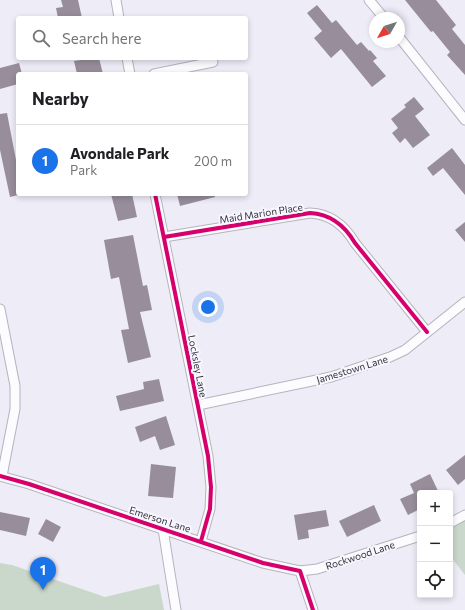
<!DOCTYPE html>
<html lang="en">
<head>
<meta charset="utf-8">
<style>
  :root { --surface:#fff; --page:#f6f6f6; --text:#202124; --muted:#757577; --line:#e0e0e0; --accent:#1a73e8 }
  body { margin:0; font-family:Commissioner,sans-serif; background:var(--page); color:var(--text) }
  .controls { position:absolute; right:12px; bottom:12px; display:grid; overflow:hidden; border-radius:4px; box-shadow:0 2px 6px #0003 }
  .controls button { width:36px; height:36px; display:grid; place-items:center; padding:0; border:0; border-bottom:1px solid var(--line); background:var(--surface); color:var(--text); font:20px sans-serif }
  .compass { position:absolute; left:369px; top:12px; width:36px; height:36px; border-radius:50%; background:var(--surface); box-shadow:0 2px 6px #0003; rotate:231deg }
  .you { position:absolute; left:208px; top:307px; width:14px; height:14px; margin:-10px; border:3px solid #fff; border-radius:50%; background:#1a73e8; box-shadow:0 0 0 6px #1a73e833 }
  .badge { display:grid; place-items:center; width:26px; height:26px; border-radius:50%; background:var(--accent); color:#fff; font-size:13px; font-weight:700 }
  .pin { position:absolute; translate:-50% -33px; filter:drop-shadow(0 1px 2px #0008) }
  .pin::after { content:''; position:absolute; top:21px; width:14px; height:12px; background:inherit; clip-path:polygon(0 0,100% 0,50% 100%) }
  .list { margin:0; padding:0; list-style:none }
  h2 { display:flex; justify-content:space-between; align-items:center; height:52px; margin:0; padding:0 16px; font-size:17px }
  h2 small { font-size:13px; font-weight:400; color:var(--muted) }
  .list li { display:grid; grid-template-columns:26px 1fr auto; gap:12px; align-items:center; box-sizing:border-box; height:72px; padding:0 16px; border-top:1px solid var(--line) }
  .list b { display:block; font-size:15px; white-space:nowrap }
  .list p { margin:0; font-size:13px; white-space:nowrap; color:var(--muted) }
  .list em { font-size:13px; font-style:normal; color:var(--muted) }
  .icon { flex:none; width:22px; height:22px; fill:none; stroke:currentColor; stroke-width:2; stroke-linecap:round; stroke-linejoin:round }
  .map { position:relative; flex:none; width:465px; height:610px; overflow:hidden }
  .search { position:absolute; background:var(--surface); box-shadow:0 2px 6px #0003; left:16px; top:16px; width:232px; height:44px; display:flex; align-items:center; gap:10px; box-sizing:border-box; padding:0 14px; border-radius:4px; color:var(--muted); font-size:15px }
  .panel { position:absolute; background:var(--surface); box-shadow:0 2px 6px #0003; left:16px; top:72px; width:232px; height:124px; border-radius:4px }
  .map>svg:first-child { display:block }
  .green { fill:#c9d8ca }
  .building { fill:#988e9b }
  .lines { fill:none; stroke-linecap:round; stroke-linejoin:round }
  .minor-casing { stroke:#b5b3be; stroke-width:11 }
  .minor { stroke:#fcfcfe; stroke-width:9 }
  .cycleway-casing { stroke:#f8f7fe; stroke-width:6 }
  .cycleway { stroke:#d6006c; stroke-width:4 }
  .labels { text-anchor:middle; stroke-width:4; stroke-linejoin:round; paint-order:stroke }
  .street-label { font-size:10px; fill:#32313d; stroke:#f8f7fe }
</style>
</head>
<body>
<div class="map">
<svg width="465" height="610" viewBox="0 0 465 610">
  <rect width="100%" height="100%" fill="#eeecf7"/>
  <g class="green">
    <polygon points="465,515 465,575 450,556 450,523"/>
    <polygon points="0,563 12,565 105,597 159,584 164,610 0,610"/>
  </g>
  <g class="building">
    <polygon points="61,0 78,0 82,18 58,18 56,8 63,7"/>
    <polygon points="405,0 436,0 456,25 452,29 465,45 465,75 447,55 450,52 433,31 431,32"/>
    <polygon points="317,5 332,23 336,20 357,45 361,42 369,51 370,50 377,58 373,61 386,76 372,87 341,49 331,58 314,38 322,31 307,13"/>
    <polygon points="81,58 99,58 103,74 77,74 74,61 81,60"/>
    <polygon points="19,63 22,74 18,74 18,84 0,89 0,68"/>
    <polygon points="414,97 424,109 415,116 430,135 413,148 405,138 400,143 392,133 398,128 391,119 406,107 404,105"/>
    <polygon points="7,113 16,160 18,160 18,195 10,197 0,150 0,114"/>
    <polygon points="452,148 465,165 465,195 443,168 433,176 427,168"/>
    <polygon points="111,194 132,194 137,217 118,221"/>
    <polygon points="177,194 215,194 215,197 180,206"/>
    <polygon points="465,222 465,242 455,230"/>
    <polygon points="133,235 143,286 147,285 152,310 140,312 151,357 128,363 121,330 129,329 119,277 111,279 104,240"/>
    <polygon points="159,379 164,401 120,411 116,396 144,389 143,382"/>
    <polygon points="166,416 175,445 160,450 155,436 140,442 135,427"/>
    <polygon points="465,455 465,479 458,485 446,470"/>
    <polygon points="151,464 176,467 173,498 148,496"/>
    <polygon points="430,474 439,493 420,493 420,509 408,515 400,499 414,493 410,484"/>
    <polygon points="374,505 381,521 347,537 339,521"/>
    <polygon points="326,510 329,526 308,530 309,538 298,540 294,515"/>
    <polygon points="0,512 30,518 26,536 0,530"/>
    <polygon points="46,519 61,527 53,542 38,534"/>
  </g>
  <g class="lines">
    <defs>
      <g id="minor">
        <polyline points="116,0 119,18"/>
        <polyline points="369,0 384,18"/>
        <polyline points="399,37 465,120"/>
        <polyline points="127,58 130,74"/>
        <polyline points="154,74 213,62"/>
        <polyline points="155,194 208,456 211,487 210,509 201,541"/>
        <path d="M164,237l146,-24c21,1 35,13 45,30l72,89"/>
        <polyline points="0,309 15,386 15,409 2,476"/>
        <polyline points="198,405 331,377 390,357 405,350 465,302"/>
        <polyline points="0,476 29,484 263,563 300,571 313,610"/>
        <polyline points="450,523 465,515"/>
        <polyline points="163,529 169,567 176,610"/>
        <polyline points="300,571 317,569 420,536"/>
      </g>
    </defs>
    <use href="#minor" class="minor-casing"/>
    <use href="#minor" class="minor"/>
    <defs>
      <g id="cycleway">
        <polyline points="155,194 208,456 211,487 210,509 201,541"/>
        <path d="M164,237l146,-24c21,1 35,13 45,30l72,89"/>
        <polyline points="0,476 29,484 263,563 300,571 313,610"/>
      </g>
    </defs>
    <use href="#cycleway" class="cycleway-casing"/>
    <use href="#cycleway" class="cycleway"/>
  </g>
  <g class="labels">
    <g class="street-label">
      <text transform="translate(261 213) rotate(-9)" y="4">Maid Marion Place</text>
      <text transform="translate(198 366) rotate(79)" y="4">Locksley Lane</text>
      <text transform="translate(352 369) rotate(-17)" y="4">Jamestown Lane</text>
      <text transform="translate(160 519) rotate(18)" y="4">Emerson Lane</text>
      <text transform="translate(360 555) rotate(-18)" y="4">Rockwood Lane</text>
    </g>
  </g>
</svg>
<div class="controls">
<button>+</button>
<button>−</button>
<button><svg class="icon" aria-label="locate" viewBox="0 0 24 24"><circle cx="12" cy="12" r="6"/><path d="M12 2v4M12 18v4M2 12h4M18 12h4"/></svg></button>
</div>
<svg class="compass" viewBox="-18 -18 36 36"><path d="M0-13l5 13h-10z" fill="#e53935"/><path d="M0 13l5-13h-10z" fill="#757577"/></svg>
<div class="you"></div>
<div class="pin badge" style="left:43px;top:590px">1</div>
<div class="search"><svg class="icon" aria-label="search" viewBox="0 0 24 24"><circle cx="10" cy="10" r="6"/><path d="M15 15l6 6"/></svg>Search here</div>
<section class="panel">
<h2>Nearby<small></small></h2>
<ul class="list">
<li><span class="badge">1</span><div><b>Avondale Park</b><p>Park</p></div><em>200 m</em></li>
</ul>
</section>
</div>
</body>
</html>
